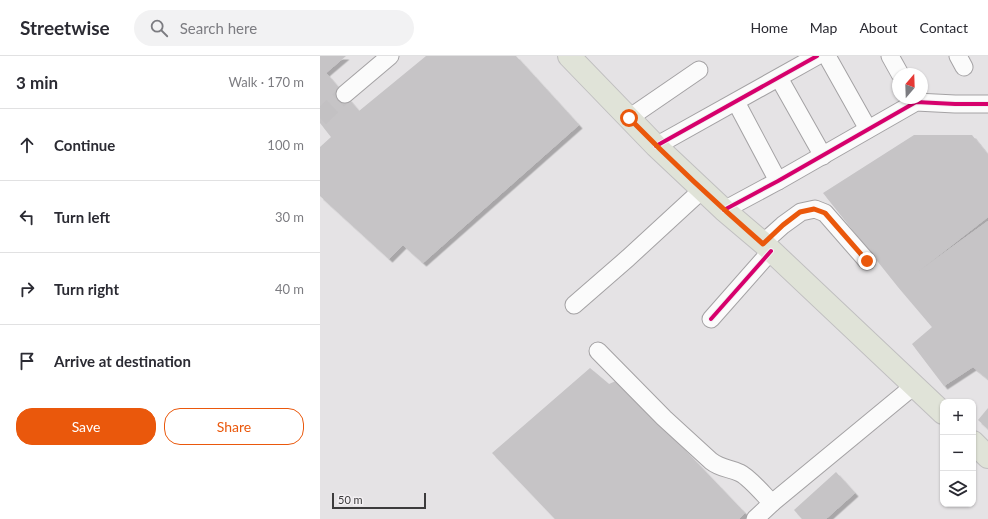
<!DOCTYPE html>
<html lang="en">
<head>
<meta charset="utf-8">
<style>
  :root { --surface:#fff; --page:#f2f2f3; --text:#2b2b33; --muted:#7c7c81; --line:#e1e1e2; --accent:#ea580c }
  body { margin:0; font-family:Lato,sans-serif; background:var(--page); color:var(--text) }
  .controls { position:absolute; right:12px; bottom:12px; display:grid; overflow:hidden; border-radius:8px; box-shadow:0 1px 3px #0004 }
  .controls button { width:36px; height:36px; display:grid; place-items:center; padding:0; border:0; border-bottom:1px solid var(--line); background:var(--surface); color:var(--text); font:20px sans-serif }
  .compass { position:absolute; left:572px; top:12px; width:36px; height:36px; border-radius:50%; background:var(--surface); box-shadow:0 1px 3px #0004; rotate:19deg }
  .scale { position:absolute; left:12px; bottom:10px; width:94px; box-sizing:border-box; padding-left:4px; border:2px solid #3c3b3c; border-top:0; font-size:11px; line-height:14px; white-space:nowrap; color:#3c3b3c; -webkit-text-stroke:3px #f3f0f3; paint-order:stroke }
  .stop { position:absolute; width:12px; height:12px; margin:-9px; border:3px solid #ea580c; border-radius:50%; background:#fff }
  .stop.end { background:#ea580c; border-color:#fff; box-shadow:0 1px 4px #0008 }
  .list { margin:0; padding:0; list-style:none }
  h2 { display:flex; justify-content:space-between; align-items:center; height:52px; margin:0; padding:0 16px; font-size:17px }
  h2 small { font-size:13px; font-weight:400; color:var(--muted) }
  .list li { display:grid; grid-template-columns:26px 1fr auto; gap:12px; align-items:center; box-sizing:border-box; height:72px; padding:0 16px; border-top:1px solid var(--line) }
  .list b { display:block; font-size:15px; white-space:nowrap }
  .list em { font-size:13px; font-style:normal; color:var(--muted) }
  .actions { display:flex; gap:8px; padding:12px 16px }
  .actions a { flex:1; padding:9px 0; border:1px solid var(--accent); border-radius:16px; text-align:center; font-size:14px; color:var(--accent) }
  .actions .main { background:var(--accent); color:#fff }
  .icon { flex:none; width:22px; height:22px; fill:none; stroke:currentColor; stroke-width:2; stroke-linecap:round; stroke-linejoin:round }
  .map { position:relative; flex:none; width:668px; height:463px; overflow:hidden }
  header { display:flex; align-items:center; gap:24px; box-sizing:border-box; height:56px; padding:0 20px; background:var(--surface); border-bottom:1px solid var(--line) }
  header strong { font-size:19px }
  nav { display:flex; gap:22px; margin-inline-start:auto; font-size:14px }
  .search { width:280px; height:36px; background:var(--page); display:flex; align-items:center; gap:10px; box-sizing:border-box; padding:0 14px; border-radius:22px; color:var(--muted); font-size:15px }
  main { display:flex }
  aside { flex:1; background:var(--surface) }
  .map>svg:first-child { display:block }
  .building { fill:#c6c4c6; filter:url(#shadow) }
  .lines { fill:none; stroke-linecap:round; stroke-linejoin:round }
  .minor-tunnel { stroke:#c3c1c3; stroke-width:17; stroke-dasharray:17 8; stroke-linecap:butt }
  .minor-casing { stroke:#a4a2a4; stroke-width:19 }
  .major-casing { stroke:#c0bfc0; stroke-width:24 }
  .minor { stroke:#fbfbfb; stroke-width:17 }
  .major { stroke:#e0e3d8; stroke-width:22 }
  .cycleway-casing { stroke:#f3f0f3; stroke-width:6 }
  .cycleway { stroke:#d6006c; stroke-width:4 }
  .route { stroke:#ea580c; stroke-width:5 }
</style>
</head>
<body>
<header>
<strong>Streetwise</strong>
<div class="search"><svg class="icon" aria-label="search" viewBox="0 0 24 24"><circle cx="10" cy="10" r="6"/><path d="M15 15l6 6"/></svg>Search here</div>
<nav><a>Home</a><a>Map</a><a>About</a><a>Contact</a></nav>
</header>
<main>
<aside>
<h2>3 min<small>Walk · 170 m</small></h2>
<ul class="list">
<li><svg class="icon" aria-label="ahead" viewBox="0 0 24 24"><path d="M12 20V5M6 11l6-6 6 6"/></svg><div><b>Continue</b></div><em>100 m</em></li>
<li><svg class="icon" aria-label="left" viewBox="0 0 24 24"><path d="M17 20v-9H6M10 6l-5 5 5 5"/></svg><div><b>Turn left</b></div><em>30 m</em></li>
<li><svg class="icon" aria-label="right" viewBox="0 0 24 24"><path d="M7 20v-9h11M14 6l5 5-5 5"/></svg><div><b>Turn right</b></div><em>40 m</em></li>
<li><svg class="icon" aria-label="arrive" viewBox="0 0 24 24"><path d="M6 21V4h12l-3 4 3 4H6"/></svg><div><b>Arrive at destination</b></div></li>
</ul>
<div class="actions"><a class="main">Save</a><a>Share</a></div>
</aside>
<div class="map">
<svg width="668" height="463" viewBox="0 0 668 463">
  <defs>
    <filter id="shadow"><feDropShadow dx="3.5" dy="3.5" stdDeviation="0" flood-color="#0004"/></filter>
  </defs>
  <rect width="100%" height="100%" fill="#e5e3e5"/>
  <g class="building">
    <polygon points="0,0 26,0 6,17 39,55 106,0 196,0 259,69 103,207 83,189 69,203 0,140 0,91 11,81 0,67"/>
    <polygon points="594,79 652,79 668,99 668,161 595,218 668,165 668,323 653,311 624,330 592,288 612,271 578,231 503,137"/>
    <polygon points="270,312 289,328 298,324 425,457 419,463 235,463 172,397"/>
    <polygon points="668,352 668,373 658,364"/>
    <polygon points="516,416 535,437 506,463 482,463 474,454"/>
  </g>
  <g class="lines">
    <polyline class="minor-tunnel" points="0,62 25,38"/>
    <defs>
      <g id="minor">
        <polyline points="507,0 548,73"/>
        <polyline points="570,0 580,18"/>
        <polyline points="638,0 644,11"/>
        <polyline points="459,22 503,100"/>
        <polyline points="25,38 70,0"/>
        <polyline points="416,46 458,125"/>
        <polyline points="309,62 379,14"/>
        <polyline points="336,90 497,0"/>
        <polyline points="404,154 458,125 596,46 635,48 668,48"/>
        <polyline points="443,187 463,169 481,156 495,153 505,157 547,205"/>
        <polyline points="254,249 308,202 383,133"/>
        <polyline points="391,263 451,195"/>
        <path d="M278,295l66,67 47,43c10,8 19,7 29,12 9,4 24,22 32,30"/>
        <polyline points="435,463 452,447 595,329"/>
      </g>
      <g id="major">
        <polyline points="249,0 336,90 404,154 443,187 623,357"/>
        <polyline points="653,386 668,401"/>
      </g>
    </defs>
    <use href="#minor" class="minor-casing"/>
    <use href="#major" class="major-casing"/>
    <use href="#minor" class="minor"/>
    <use href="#major" class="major"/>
    <defs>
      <g id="cycleway">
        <polyline points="336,90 497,0"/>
        <polyline points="404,154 458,125 596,46 635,48 668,48"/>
        <polyline points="391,263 451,195"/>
      </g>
    </defs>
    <use href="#cycleway" class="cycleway-casing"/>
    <use href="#cycleway" class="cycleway"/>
  </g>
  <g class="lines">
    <path class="route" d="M309,62c43,44 88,86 134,126l20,-19 17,-13 14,-3 11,4 42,48"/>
  </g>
</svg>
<div class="controls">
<button>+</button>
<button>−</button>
<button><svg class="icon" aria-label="layers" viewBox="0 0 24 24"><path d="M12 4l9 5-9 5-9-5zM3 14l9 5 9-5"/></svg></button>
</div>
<svg class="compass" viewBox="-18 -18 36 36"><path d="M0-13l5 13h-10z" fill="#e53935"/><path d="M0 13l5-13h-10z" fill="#7c7c81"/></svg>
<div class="scale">50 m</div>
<div class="stop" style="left:309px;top:62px"></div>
<div class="stop end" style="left:547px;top:205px"></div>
</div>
</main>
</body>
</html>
